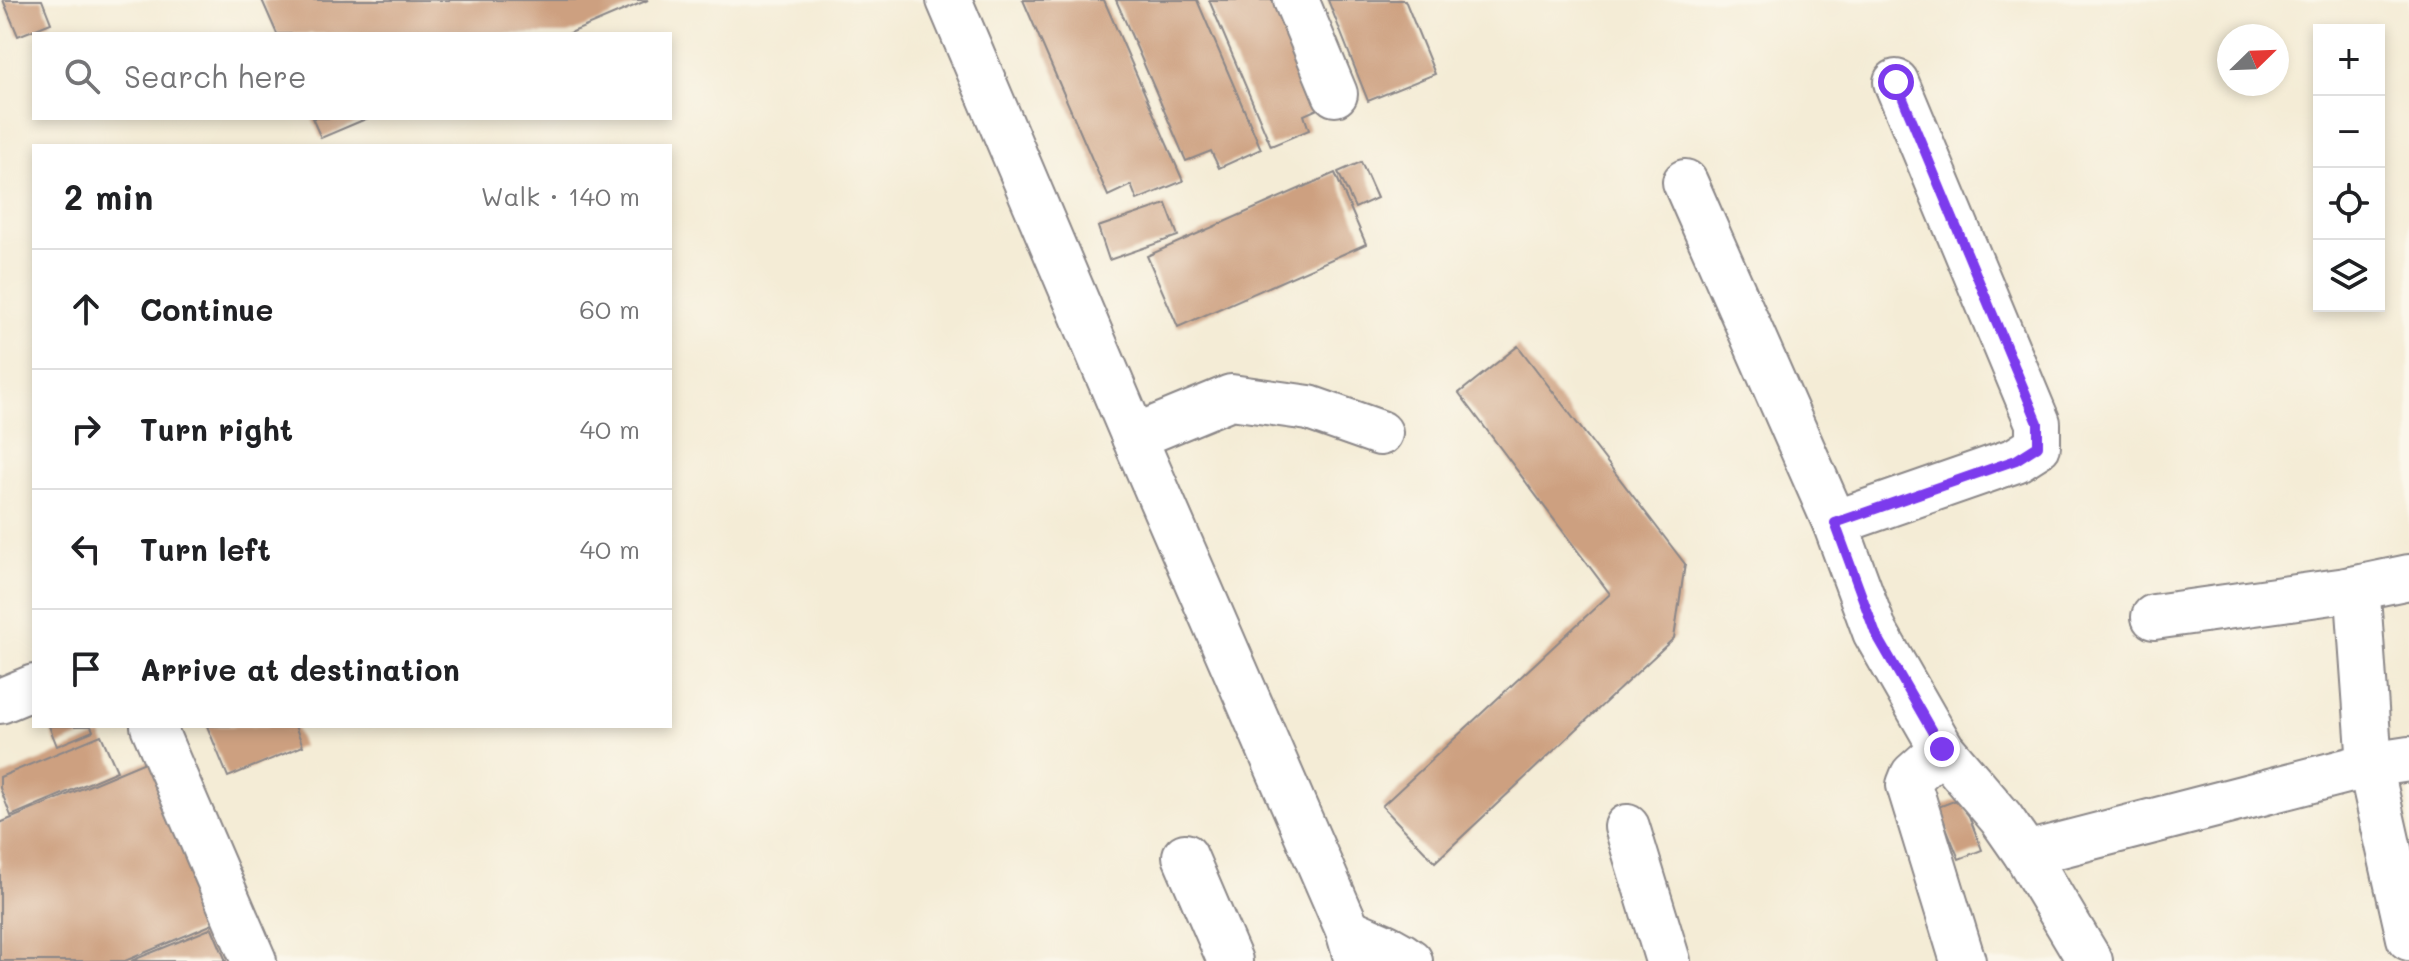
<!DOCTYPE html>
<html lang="en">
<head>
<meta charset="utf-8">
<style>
  :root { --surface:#fff; --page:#f6f6f6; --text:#202124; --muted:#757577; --line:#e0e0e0 }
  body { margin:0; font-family:Mali,sans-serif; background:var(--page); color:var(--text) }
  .controls { position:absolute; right:24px; top:24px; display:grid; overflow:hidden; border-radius:0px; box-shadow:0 4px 12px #0003 }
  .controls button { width:72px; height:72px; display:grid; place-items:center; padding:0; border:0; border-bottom:2px solid var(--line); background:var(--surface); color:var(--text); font:40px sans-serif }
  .compass { position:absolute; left:2217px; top:24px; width:72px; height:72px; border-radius:50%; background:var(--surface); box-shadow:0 4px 12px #0003; rotate:67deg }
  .stop { position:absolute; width:24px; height:24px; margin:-18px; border:6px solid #7c3aed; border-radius:50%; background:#fff }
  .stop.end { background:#7c3aed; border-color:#fff; box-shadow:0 2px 8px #0008 }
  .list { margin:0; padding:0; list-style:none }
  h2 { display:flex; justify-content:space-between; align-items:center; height:104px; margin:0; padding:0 32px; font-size:34px }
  h2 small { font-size:26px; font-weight:400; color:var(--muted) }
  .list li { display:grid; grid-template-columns:52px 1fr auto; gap:24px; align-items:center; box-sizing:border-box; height:120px; padding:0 32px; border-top:2px solid var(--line) }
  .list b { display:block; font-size:30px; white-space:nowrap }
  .list em { font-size:26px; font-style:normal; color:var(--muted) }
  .icon { flex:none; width:44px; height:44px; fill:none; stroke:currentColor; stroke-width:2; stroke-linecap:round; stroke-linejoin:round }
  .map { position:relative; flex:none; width:2409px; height:961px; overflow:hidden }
  .search { position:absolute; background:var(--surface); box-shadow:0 4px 12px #0003; left:32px; top:32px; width:640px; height:88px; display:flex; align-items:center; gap:20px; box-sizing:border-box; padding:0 28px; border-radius:0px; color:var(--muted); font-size:30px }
  .panel { position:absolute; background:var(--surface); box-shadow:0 4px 12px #0003; left:32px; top:144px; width:640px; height:584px; border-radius:0px }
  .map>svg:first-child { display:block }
  .building { fill:#cda080 }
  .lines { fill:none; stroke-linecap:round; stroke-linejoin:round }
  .minor-casing { stroke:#8b8788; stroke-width:48 }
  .minor { stroke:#fff; stroke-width:44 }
  .route { stroke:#7c3aed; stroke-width:10 }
</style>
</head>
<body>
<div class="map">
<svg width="2409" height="961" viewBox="0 0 2409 961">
  <rect width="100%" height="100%" fill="#fbf7ec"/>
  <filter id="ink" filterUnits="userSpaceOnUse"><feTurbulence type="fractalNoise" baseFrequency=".0125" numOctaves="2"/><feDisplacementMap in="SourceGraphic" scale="16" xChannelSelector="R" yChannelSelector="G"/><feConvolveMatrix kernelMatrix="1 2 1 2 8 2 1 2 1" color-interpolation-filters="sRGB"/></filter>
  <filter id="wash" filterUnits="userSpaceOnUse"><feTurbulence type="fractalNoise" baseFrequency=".006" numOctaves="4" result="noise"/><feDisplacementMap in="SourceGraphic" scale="32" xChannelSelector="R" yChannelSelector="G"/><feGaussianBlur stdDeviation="1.8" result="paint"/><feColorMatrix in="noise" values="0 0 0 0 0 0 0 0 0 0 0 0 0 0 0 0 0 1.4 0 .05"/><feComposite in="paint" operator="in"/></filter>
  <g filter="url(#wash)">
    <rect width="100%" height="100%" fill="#f4ecd6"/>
    <g id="blocks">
      <g class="building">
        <polygon points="3,0 42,0 51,23 18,36"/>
        <polygon points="262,0 648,0 568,34 277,34"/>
        <polygon points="1023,0 1104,0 1183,181 1137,200 1131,185 1108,196"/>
        <polygon points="1116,0 1197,0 1261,149 1219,168 1211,151 1186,161"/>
        <polygon points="1209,0 1285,0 1329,104 1304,115 1309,130 1271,146"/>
        <polygon points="1328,0 1405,0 1435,74 1368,101"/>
        <polygon points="312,118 368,118 321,138"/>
        <polygon points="1361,162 1377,198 1355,208 1338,172"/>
        <polygon points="1335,173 1366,244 1178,327 1147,256"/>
        <polygon points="1166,204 1178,236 1109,260 1098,227"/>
        <polygon points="1518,346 1685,564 1674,638 1435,862 1382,806 1610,594 1459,393"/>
        <polygon points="49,726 91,726 93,731 57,746"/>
        <polygon points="207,726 295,726 303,746 228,777"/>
        <polygon points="101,735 117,771 11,816 0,788 0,777"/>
        <polygon points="157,757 225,919 125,961 0,961 0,823"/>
        <polygon points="1962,798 1982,850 1959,859 1938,807"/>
        <polygon points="212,928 226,961 131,961"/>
      </g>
    </g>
  </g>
  <g filter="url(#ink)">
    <use href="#blocks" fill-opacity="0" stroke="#8b8788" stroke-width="2"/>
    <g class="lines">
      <defs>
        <g id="minor">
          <polyline points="949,0 1134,437 1348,930 1357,961"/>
          <polyline points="1296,0 1335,94"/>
          <polyline points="1685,182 1835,523 1875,632 1942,749 2001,818 2026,854 2090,961"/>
          <polyline points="1134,437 1231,397 1309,408 1380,433"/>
          <polyline points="1835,523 2016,460 2038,446 2038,423 1896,82"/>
          <polyline points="2347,590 2358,596 2370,765 2409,938"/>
          <polyline points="2154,617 2347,590 2409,577"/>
          <polyline points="0,701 34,687"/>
          <polyline points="153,726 254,961"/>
          <polyline points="1942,749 1913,775 1909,785 1963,961"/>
          <polyline points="1627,827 1668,961"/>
          <polyline points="2026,854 2370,765 2409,759"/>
          <polyline points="1185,856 1230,961"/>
          <path d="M1348,930c22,11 43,16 62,31"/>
        </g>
      </defs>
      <use href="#minor" class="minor-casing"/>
      <use href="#minor" class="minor"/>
    </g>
  </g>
  <g class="lines" filter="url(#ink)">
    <polyline class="route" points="1896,82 2038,423 2038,446 2016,460 1835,523 1875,632 1942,749"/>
  </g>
</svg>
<div class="controls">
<button>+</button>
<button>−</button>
<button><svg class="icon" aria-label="locate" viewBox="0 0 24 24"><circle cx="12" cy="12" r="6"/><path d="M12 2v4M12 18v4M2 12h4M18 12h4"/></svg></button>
<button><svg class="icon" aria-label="layers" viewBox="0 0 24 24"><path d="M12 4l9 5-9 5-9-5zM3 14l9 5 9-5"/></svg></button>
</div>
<svg class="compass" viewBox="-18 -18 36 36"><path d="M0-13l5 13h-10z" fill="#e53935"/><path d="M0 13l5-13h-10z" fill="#757577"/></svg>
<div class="stop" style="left:1896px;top:82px"></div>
<div class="stop end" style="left:1942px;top:749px"></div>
<div class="search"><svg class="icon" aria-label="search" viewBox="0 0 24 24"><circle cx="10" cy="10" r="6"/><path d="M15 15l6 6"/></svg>Search here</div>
<section class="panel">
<h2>2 min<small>Walk · 140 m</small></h2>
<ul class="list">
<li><svg class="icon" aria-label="ahead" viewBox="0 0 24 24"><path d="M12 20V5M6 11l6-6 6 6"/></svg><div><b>Continue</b></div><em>60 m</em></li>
<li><svg class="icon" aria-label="right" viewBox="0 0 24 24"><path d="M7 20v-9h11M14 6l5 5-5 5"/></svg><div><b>Turn right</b></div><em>40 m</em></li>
<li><svg class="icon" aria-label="left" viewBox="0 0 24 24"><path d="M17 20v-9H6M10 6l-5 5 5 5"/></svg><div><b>Turn left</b></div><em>40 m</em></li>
<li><svg class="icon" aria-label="arrive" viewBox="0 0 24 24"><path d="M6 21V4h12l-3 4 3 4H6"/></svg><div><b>Arrive at destination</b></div></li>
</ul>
</section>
</div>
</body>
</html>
